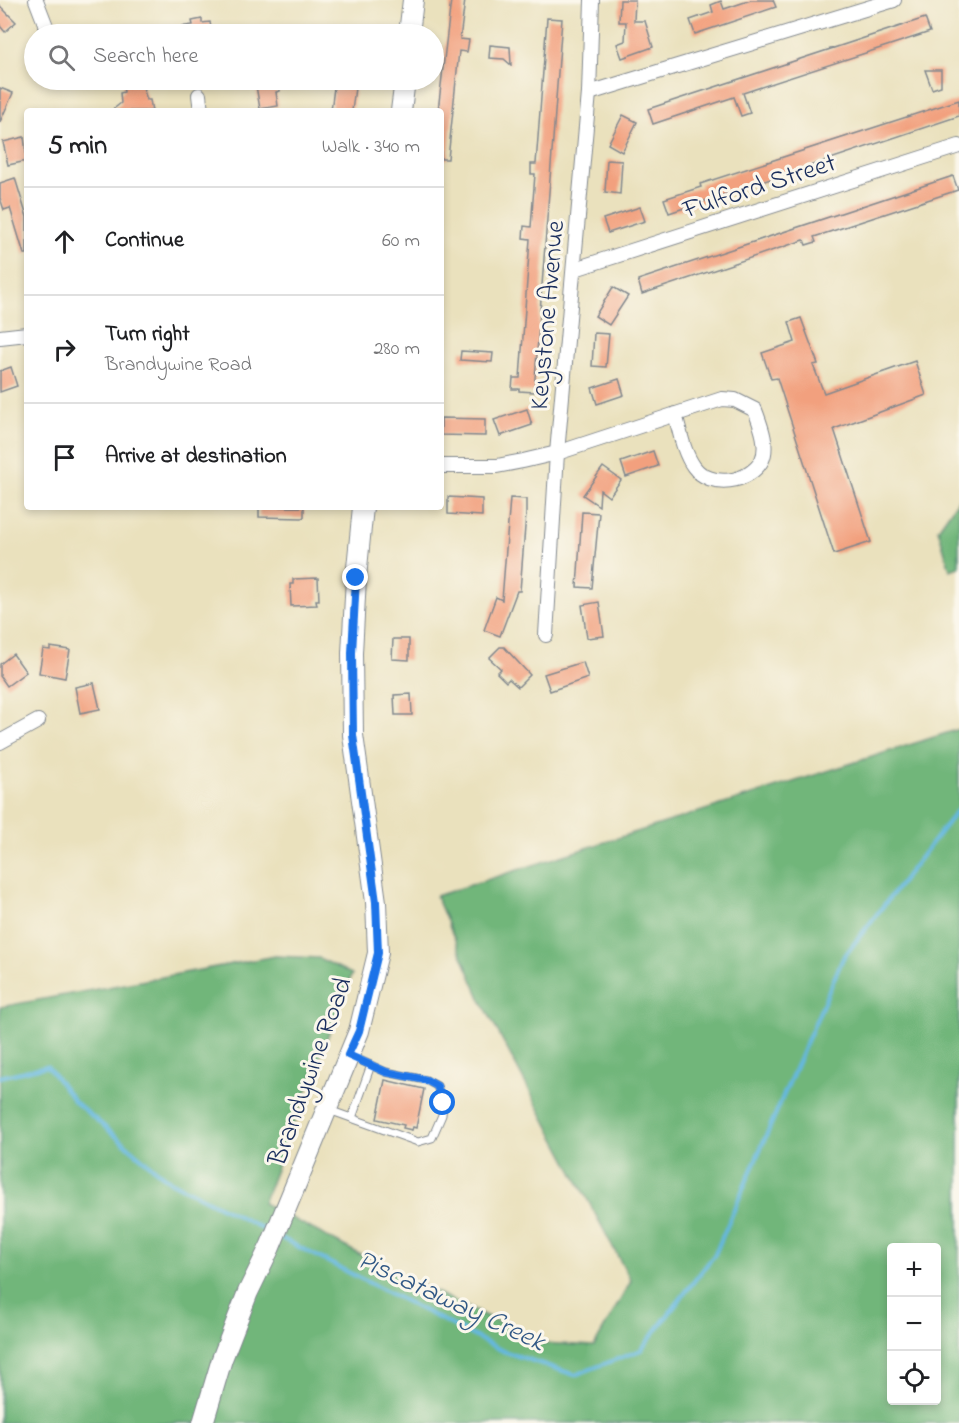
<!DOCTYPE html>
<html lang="en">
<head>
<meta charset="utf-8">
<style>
  :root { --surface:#fff; --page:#f6f6f6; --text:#202124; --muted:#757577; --line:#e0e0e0 }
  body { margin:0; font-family:"Indie Flower",sans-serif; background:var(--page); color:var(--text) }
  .controls { position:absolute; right:18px; bottom:18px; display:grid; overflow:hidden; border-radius:6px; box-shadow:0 3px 9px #0003 }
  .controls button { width:54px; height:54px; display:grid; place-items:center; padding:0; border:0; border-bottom:2px solid var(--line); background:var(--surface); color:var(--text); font:30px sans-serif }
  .stop { position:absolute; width:18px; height:18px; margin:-14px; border:4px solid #1a73e8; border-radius:50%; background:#fff }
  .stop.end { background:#1a73e8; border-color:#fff; box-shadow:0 2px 6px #0008 }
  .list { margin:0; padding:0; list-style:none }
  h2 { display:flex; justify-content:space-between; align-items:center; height:78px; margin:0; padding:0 24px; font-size:26px }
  h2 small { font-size:20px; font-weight:400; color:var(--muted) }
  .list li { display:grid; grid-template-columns:39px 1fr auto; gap:18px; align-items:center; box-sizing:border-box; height:108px; padding:0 24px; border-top:2px solid var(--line) }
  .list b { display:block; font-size:22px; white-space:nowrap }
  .list p { margin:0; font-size:20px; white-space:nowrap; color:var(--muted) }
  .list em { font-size:20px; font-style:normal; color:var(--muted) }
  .icon { flex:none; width:33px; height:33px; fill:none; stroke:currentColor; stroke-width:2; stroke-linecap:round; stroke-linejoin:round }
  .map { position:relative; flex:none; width:959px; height:1423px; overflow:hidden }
  .search { position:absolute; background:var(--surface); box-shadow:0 3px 9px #0003; left:24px; top:24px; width:420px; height:66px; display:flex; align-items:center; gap:15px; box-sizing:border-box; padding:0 21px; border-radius:33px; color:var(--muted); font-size:22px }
  .panel { position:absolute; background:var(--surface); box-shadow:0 3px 9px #0003; left:24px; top:108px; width:420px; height:402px; border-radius:6px }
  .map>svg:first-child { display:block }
  .forest { fill:#71b67a; stroke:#46726c; stroke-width:1.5; fill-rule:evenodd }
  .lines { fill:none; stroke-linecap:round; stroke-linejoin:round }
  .stream { stroke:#65b8e1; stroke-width:4 }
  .building { fill:#f2a07e }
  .service-casing { stroke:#82888e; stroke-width:9 }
  .minor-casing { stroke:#82888e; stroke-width:16 }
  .secondary-casing { stroke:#82888e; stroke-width:22 }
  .service { stroke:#fff; stroke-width:7 }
  .minor { stroke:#fff; stroke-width:14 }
  .secondary { stroke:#fff; stroke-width:20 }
  .route { stroke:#1a73e8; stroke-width:8 }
  .labels { text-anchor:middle; stroke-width:6; stroke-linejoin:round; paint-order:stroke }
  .street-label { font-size:27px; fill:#1b2f5e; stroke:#fbf7ec }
  .water-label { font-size:28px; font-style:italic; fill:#315885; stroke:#fbf7ec }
</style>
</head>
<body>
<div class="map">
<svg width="959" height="1423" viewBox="0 0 959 1423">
  <rect width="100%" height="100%" fill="#fbf7ec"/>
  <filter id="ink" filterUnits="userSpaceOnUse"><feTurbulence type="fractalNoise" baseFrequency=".0167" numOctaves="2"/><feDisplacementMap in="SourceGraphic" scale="12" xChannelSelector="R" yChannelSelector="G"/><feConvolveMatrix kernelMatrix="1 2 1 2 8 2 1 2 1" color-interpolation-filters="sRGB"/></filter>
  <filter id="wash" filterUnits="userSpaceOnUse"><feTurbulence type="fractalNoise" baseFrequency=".008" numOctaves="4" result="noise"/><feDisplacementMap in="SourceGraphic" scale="24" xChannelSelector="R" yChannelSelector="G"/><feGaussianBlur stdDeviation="1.35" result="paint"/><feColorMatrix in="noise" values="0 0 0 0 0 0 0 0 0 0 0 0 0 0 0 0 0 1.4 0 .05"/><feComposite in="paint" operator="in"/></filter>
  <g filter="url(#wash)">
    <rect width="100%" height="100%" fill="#eae1bd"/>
    <g class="forest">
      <polygon points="959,499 959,567 950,570 938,529"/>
      <path d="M959,729v694h-959v-416l275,-51 44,2 33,16 -89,229 130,69 150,71 51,3 37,-65 -150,-281 -45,-104zM892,1248h44v152h-44z"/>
    </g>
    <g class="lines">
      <g class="stream">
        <polyline points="0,1077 47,1066 75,1102 168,1180 269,1232"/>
        <polyline points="281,1238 503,1351 575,1375 641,1350 715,1254 843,958 959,808"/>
      </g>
    </g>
    <g id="blocks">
      <g class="building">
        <polygon points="451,0 465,0 460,39 469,40 467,52 459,51 448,159 441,159 441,111 438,111"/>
        <polygon points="620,0 635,0 634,21 645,21 653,47 622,58 617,44 625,41 626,22 619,22"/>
        <polygon points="751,0 773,0 776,7 695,34 690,20 713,12 711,5 721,1 724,9"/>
        <polygon points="0,6 16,22 5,32 0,26"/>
        <polygon points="547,18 562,19 534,392 519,391 519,389 512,389 513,378 520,378 530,239 523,238 524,226 531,227 535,174 531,174 531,164 536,164"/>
        <polygon points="925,18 930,32 743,93 750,113 741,116 734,97 653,124 648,109"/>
        <polygon points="202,19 202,23 210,22 212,34 167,34 166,29 193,25 192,21"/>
        <polygon points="490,45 510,47 511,65 504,59 489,58"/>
        <polygon points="925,70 941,70 941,86 932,89"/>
        <polygon points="255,80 274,80 274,82 279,82 280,91 276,92 278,106 260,109"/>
        <polygon points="335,80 356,80 352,111 331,111"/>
        <polygon points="141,81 147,100 150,100 152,111 111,111 121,103 120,93 124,92 123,84"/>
        <polygon points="0,88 13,93 0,122"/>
        <polygon points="959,100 959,116 669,213 664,199 701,187 700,184"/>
        <polygon points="623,115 637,122 622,152 608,144"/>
        <polygon points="24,137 27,161 8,165 3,142"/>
        <polygon points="607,160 622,161 620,194 605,192"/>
        <polygon points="953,176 958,190 814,237 816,242 806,245 804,240 642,294 638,280"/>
        <polygon points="15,178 27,217 27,254 24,254 10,208 4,210 0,198 0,183"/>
        <polygon points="640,207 645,221 608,233 603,219"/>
        <polygon points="613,287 628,296 609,325 595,316"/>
        <polygon points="801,318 818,364 813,365 824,393 915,361 926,395 834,429 871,542 834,554 777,378 771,379 762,353 795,342 789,322"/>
        <polygon points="594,333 609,334 606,367 592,366"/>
        <polygon points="461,351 493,353 492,362 460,360"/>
        <polygon points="11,367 17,386 0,392 0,371"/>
        <polygon points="619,379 624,395 597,404 592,388"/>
        <polygon points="527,409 532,425 500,436 494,420"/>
        <polygon points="441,418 485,419 485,436 441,435"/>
        <polygon points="653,451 658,466 626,477 621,462"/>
        <polygon points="603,467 621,480 609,497 600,490 599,506 583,495"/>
        <polygon points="448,497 482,499 482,516 448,514"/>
        <polygon points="510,498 526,499 526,514 520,591 517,591 500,636 484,630 496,597 502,600"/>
        <polygon points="259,507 304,507 304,517 302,518 259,517"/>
        <polygon points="582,512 599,513 592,588 577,587"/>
        <polygon points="318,578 319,600 316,600 317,605 291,606 290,584 293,584 293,579"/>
        <polygon points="599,602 604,636 587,638 582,605"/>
        <polygon points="393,639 409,639 409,660 392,659"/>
        <polygon points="50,647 70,650 65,678 39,673 43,649 50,650"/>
        <polygon points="500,647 504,647 530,675 518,687 509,679 506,682 497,673 501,669 489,658"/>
        <polygon points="13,654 26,672 7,686 0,676 0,664"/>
        <polygon points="583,662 588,678 550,691 544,674"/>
        <polygon points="94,683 100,709 80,713 75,687"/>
        <polygon points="411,694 412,715 395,715 394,695"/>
        <polygon points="385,1080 424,1089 416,1128 413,1127 412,1130 403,1128 404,1125 377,1119"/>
      </g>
    </g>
  </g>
  <g filter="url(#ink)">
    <use href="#blocks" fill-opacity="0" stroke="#82888e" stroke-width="1.5"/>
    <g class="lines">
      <defs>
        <g id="service">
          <polyline points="329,1110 418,1142 432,1138 442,1115 443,1103 437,1086 426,1080 386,1072 351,1056"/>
          <polyline points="352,1118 371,1065"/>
        </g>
        <g id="minor">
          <polyline points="36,0 46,26"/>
          <polyline points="589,93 894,0"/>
          <polyline points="199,95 201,111"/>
          <polyline points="575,269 959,146"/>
          <polyline points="0,337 27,334"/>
          <path d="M441,466h56l26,-5 34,-8 165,-54 13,1 20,10c5,14 14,35 7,50 -12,23 -52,29 -68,7 -11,-15 -14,-36 -19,-53"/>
          <polyline points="546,635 557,453 589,93 592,0"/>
          <polyline points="0,742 38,721"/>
        </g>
        <g id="secondary">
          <polyline points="409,34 413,0"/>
          <polyline points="401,111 405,80"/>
          <polyline points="203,1423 222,1359 248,1292 270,1247 359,1031 378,953 376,902 353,735 352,653 356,578 363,507"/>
        </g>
      </defs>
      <use href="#service" class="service-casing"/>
      <use href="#minor" class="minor-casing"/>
      <use href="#secondary" class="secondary-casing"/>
      <use href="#service" class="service"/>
      <use href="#minor" class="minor"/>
      <use href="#secondary" class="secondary"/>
    </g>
  </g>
  <g class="lines" filter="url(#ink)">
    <polyline class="route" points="356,578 352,653 353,735 376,902 378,953 359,1031 348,1055 386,1072 426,1080 437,1086 443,1103"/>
  </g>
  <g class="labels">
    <g class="street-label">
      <text transform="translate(759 185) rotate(-18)" y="9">Fulford Street</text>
      <text transform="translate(546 315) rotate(-85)" y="9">Keystone Avenue</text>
      <text transform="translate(309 1071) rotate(-70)" y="9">Brandywine Road</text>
    </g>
    <g class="water-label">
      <text transform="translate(452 1299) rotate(25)" y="10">Piscataway Creek</text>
    </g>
  </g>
</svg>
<div class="controls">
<button>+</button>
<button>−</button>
<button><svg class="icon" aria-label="locate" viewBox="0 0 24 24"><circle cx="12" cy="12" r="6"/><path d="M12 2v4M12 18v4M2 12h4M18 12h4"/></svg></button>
</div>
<div class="stop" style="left:443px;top:1103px"></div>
<div class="stop end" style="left:356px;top:578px"></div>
<div class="search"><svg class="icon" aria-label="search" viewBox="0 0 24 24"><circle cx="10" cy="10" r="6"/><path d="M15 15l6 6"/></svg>Search here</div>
<section class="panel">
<h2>5 min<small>Walk · 340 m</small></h2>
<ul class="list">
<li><svg class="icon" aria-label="ahead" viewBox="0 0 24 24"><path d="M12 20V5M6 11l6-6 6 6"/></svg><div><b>Continue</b></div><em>60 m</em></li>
<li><svg class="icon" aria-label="right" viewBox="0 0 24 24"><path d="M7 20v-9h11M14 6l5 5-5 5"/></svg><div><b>Turn right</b><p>Brandywine Road</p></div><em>280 m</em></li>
<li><svg class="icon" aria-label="arrive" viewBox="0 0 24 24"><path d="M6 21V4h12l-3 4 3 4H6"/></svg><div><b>Arrive at destination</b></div></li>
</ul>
</section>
</div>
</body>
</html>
